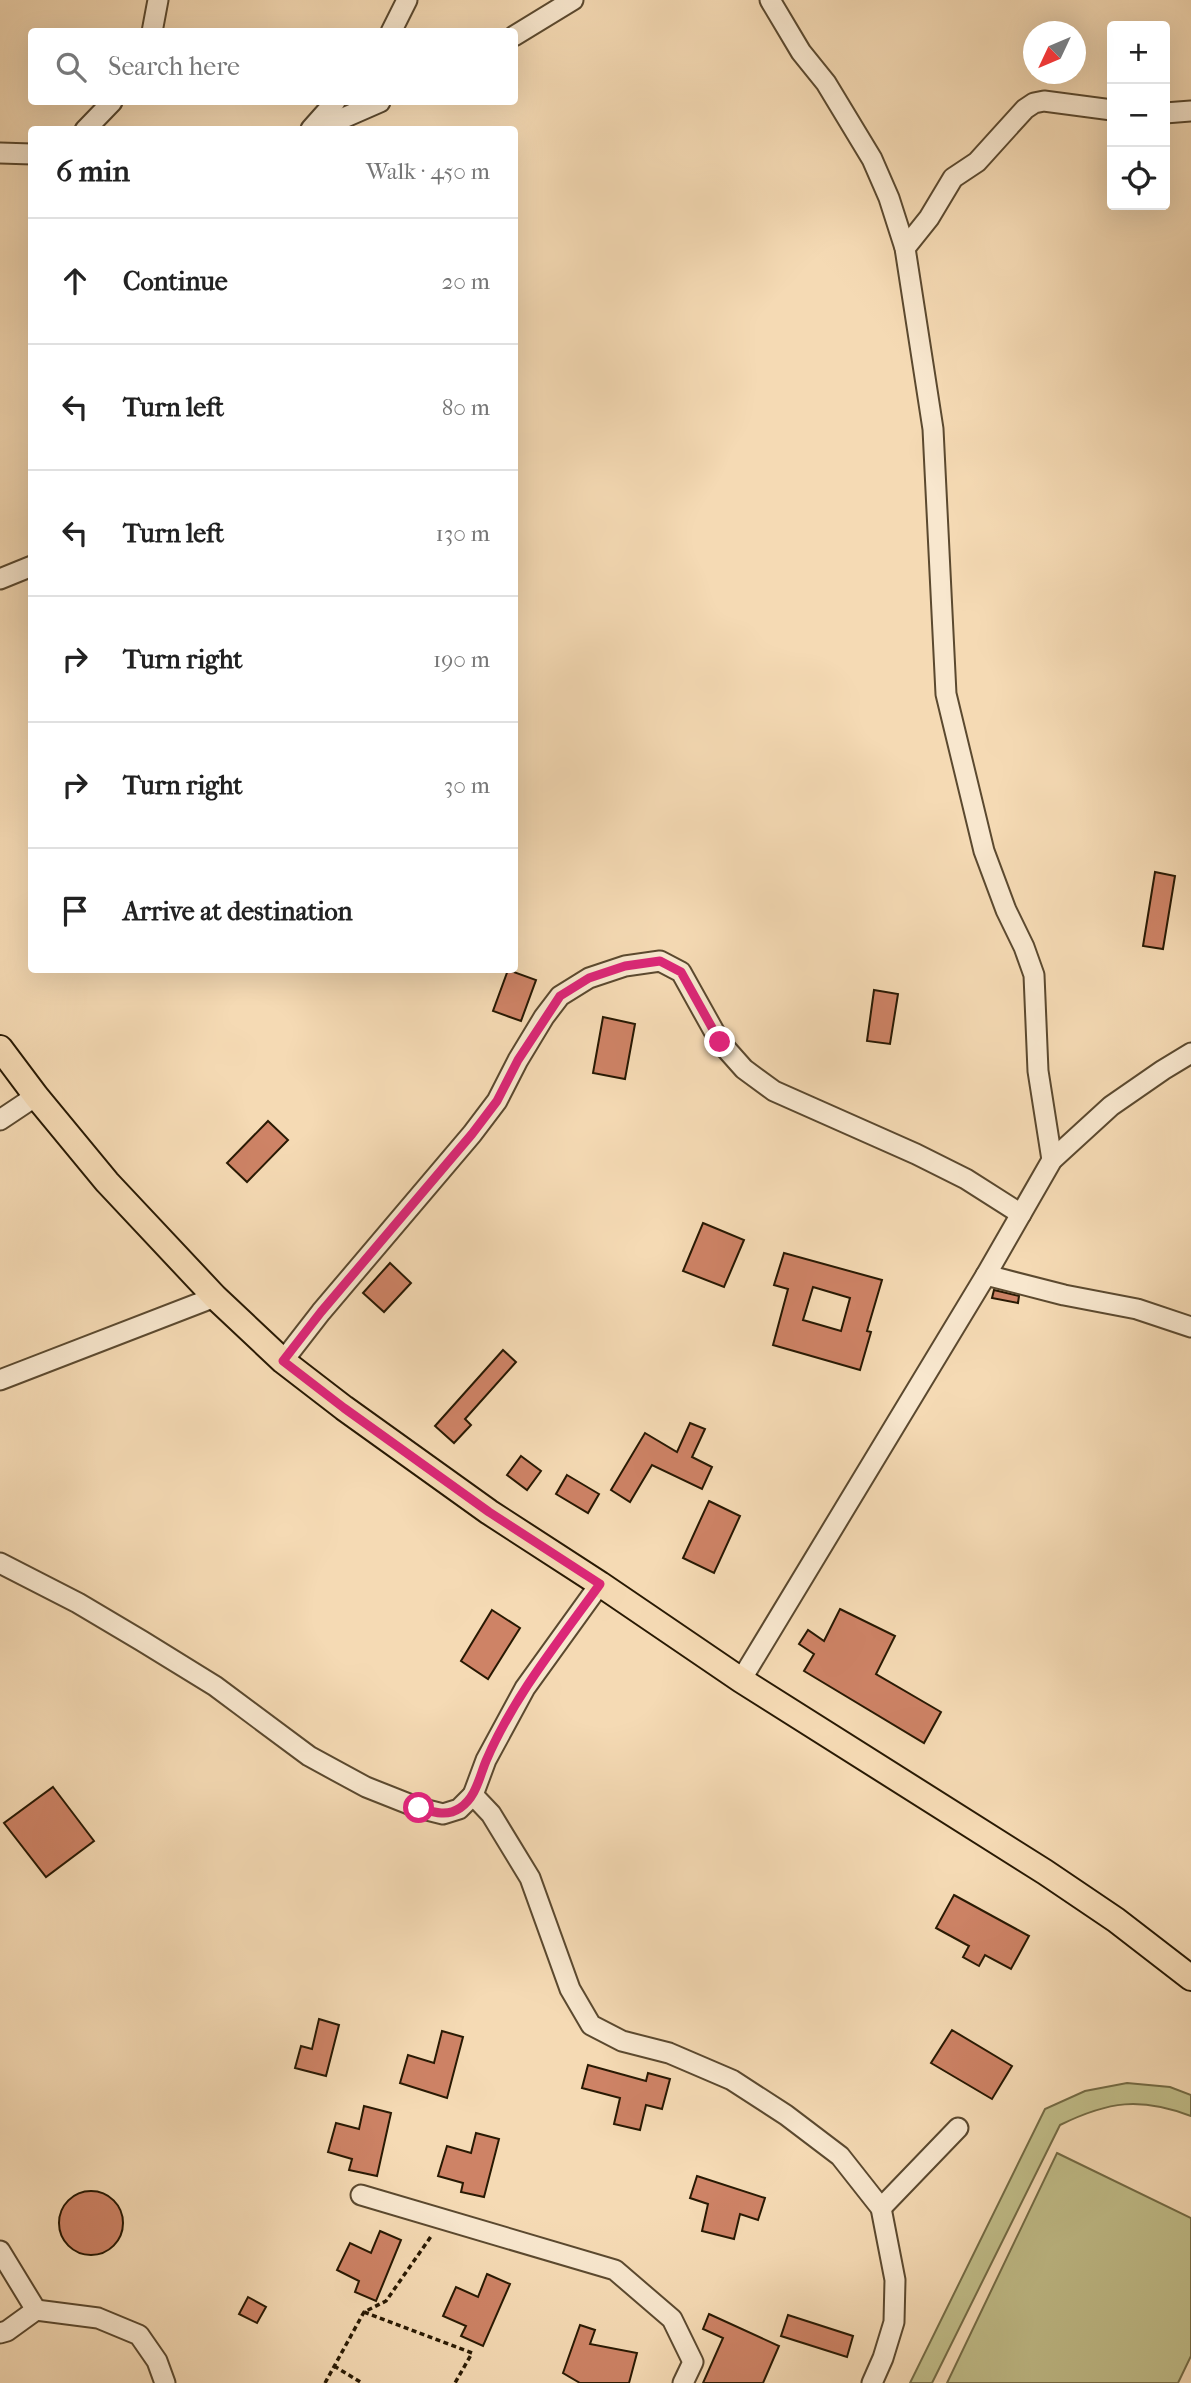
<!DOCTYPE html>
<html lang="en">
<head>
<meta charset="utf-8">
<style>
  :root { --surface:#fff; --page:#f6f6f6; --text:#222; --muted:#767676; --line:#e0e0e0 }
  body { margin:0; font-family:"IM FELL French Canon",serif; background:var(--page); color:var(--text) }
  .controls { position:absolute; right:21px; top:21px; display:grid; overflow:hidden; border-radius:7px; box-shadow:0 7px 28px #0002 }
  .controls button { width:63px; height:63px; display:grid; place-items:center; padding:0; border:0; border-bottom:2px solid var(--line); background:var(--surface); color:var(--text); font:35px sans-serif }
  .compass { position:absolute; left:1023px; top:21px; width:63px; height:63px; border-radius:50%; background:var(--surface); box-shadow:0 7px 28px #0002; rotate:226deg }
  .stop { position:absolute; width:21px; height:21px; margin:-16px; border:5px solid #db2777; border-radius:50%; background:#fff }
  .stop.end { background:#db2777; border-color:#fff; box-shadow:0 2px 7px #0008 }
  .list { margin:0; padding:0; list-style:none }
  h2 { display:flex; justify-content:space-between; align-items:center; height:91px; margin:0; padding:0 28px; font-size:30px }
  h2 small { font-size:23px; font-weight:400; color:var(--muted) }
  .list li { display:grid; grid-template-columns:46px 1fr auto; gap:21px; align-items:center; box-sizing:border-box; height:126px; padding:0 28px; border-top:2px solid var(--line) }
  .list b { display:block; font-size:26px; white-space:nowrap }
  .list em { font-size:23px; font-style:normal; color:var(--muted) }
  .icon { flex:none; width:38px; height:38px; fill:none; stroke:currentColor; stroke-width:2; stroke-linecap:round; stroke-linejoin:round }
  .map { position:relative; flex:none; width:1191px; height:2383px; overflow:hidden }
  .search { position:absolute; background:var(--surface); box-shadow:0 7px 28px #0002; left:28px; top:28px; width:490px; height:77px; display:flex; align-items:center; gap:18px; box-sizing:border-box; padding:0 24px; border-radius:7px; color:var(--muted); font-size:26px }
  .panel { position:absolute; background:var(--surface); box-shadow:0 7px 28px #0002; left:28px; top:126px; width:490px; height:847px; border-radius:7px }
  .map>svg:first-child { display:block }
  .green { fill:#c1be8a; stroke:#746c46; stroke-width:2 }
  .building { fill:#ce8366; stroke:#281903; stroke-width:2; fill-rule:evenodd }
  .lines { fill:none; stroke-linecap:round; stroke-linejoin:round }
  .minor-casing { stroke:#5b492f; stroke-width:23 }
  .major-casing { stroke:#281903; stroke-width:28 }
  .path { stroke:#281903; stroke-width:3.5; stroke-dasharray:5 3.5; stroke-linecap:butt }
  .minor { stroke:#f8e7ce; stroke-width:19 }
  .major { stroke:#f5dab4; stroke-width:24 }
  .route { stroke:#db2777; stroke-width:9 }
</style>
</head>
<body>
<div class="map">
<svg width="1191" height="2383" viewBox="0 0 1191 2383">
  <rect width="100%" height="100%" fill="#f5dab4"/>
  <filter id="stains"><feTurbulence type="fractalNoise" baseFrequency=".00286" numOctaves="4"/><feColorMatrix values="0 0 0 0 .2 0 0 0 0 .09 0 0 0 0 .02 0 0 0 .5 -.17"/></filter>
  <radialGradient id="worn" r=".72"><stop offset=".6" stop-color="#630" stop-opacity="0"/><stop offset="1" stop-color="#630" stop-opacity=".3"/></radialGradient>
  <g class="green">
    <path d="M1127,2083l43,4 21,8v21c-51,-19 -82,-15 -131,9l-128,258h-22l135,-274 40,-18z"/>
    <polygon points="1057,2153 1191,2218 1191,2356 1178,2383 947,2383"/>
  </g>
  <g class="building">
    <polygon points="1155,872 1175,876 1163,949 1143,946"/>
    <polygon points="508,970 536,980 521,1021 493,1011"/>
    <polygon points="874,990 898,994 890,1044 867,1041"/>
    <polygon points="603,1017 635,1024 625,1079 593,1073"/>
    <polygon points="268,1121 288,1140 247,1182 227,1163"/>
    <polygon points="703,1223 744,1240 724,1287 683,1271"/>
    <path d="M784,1253l98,27 -15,51 4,1 -11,38 -87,-25 15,-56 -14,-4zM813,1287l37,11 -9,33 -38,-11z"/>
    <polygon points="390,1263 411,1283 384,1312 363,1293"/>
    <polygon points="994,1290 1019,1296 1018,1303 992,1298"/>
    <polygon points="503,1350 516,1362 465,1419 471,1425 454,1443 435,1426"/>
    <polygon points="690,1423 705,1429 692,1457 712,1467 702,1489 652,1465 630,1502 611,1490 645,1433 677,1452"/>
    <polygon points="521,1456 541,1471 527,1490 507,1475"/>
    <polygon points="567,1475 599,1494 588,1513 556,1494"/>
    <polygon points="709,1501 740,1516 714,1573 683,1558"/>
    <polygon points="840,1609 895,1636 876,1674 941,1712 924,1743 804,1671 814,1654 799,1644 808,1630 824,1641"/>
    <polygon points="492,1610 520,1628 488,1679 461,1661"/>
    <polygon points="53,1787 94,1841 46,1877 4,1823"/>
    <polygon points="954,1895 1029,1936 1011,1969 985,1955 979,1966 963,1957 969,1946 936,1928"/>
    <polygon points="319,2019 339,2025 326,2076 295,2068 301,2046 312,2049"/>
    <polygon points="952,2030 1012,2066 992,2099 931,2063"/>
    <polygon points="442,2031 463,2037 447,2098 400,2083 408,2055 434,2063"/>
    <polygon points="588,2065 646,2081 648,2073 670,2079 662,2109 646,2105 640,2130 614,2124 620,2098 582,2088"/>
    <polygon points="364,2106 391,2113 377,2176 349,2170 352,2159 328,2152 336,2123 359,2129"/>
    <polygon points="476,2133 499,2139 484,2197 461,2192 463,2183 438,2176 447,2146 471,2153"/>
    <polygon points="697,2176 765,2198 758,2220 740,2214 734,2239 702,2231 708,2204 690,2198"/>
    <circle cx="91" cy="2223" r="32"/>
    <polygon points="380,2231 401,2240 376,2301 355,2292 359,2281 337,2270 350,2243 371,2253"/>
    <polygon points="487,2274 510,2284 483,2346 461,2336 466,2326 443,2316 456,2287 478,2297"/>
    <polygon points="248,2297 266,2307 257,2323 239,2314"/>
    <polygon points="709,2314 779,2346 763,2383 703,2383 723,2338 703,2329"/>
    <polygon points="788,2315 853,2336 847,2357 781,2336"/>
    <polygon points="580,2325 595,2330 590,2344 637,2353 629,2383 580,2383 563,2373"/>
  </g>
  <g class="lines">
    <defs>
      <g id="minor">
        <polyline points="770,0 801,52 826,83 872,159 889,198 905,248 933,429 946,694 984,851 1006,910 1024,947 1034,975 1038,1071 1052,1160"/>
        <polyline points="152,32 158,0"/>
        <polyline points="391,32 407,0"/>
        <polyline points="514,36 573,0"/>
        <polyline points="1165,113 1191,111"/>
        <polyline points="311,129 335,102"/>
        <polyline points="85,130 112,102"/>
        <polyline points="316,130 380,102"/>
        <polyline points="0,153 32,154"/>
        <polyline points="905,248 929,218 953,178 977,162 1025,109 1034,103 1044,101 1112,110"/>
        <polyline points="0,579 32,566"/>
        <polyline points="0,1120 36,1096"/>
        <polyline points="986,1275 1052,1160 1111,1106 1163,1070 1191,1053"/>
        <polyline points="283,1361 321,1312 472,1134 497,1101 518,1060 544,1017 560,996 589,978 625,966 660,961 681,972 720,1042 744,1069 774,1091 916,1154 966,1179 1021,1214"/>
        <polyline points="0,1380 215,1297"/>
        <polyline points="0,1563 78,1603 142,1641 215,1686 309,1756 366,1787 419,1808 443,1814 459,1809 473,1795"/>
        <polyline points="600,1584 525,1688 486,1760 473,1795 491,1814 530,1878 570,1989 591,2025 622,2041 669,2053 732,2080 786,2115 840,2156 881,2208 895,2280 894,2322 883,2358 872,2383"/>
        <polyline points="741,1680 986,1275 1064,1295 1137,1309 1191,1327"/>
        <polyline points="361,2195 615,2270 672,2319 693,2362 683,2383"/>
        <polyline points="881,2208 958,2128"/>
        <polyline points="0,2251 36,2310"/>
        <polyline points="0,2333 7,2331 36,2310 98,2318 139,2335 157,2361 165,2383"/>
      </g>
      <polyline id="major" points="0,1048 36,1096 107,1182 215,1297 283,1361 344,1408 489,1512 600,1584 741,1680 1045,1872 1116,1920 1191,1978"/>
    </defs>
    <use href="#minor" class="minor-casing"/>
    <use href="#major" class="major-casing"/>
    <g class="path">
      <polyline points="364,2312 472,2353 455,2383"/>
      <polyline points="334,2366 362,2383"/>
      <polyline points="325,2383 364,2312 386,2301 432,2235"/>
    </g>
    <use href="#minor" class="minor"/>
    <use href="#major" class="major"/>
  </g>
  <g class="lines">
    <path class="route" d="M419,1808c14,4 28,9 41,0 16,-11 19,-30 26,-47 28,-65 73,-120 114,-177l-111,-72 -145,-104 -61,-47 38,-49 151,-178 25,-33 21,-41 42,-64 29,-18 36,-12 35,-5 21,11 39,70"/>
  </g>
  <rect width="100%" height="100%" filter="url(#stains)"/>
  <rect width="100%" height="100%" fill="url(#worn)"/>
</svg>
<div class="controls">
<button>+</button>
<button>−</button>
<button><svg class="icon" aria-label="locate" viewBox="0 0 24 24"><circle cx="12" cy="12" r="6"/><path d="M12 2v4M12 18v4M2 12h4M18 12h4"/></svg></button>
</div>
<svg class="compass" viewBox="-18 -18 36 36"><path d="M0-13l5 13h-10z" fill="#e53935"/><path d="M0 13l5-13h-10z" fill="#767676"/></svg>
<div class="stop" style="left:419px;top:1808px"></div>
<div class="stop end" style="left:720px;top:1042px"></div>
<div class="search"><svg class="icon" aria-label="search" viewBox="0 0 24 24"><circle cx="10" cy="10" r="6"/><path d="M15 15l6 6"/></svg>Search here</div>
<section class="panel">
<h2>6 min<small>Walk · 450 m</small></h2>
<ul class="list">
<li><svg class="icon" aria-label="ahead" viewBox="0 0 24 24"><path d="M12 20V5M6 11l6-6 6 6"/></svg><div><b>Continue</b></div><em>20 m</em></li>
<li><svg class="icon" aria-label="left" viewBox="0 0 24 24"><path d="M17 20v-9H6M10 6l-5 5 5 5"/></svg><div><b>Turn left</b></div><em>80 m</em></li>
<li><svg class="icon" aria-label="left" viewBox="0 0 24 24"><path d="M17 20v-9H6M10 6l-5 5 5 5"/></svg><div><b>Turn left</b></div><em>130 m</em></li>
<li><svg class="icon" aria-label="right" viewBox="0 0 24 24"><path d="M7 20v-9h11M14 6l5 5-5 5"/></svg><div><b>Turn right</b></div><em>190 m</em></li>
<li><svg class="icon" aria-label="right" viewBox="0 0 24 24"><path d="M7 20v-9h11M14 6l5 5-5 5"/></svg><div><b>Turn right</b></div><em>30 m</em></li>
<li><svg class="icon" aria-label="arrive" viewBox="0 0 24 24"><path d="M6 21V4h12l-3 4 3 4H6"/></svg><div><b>Arrive at destination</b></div></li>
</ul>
</section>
</div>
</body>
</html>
